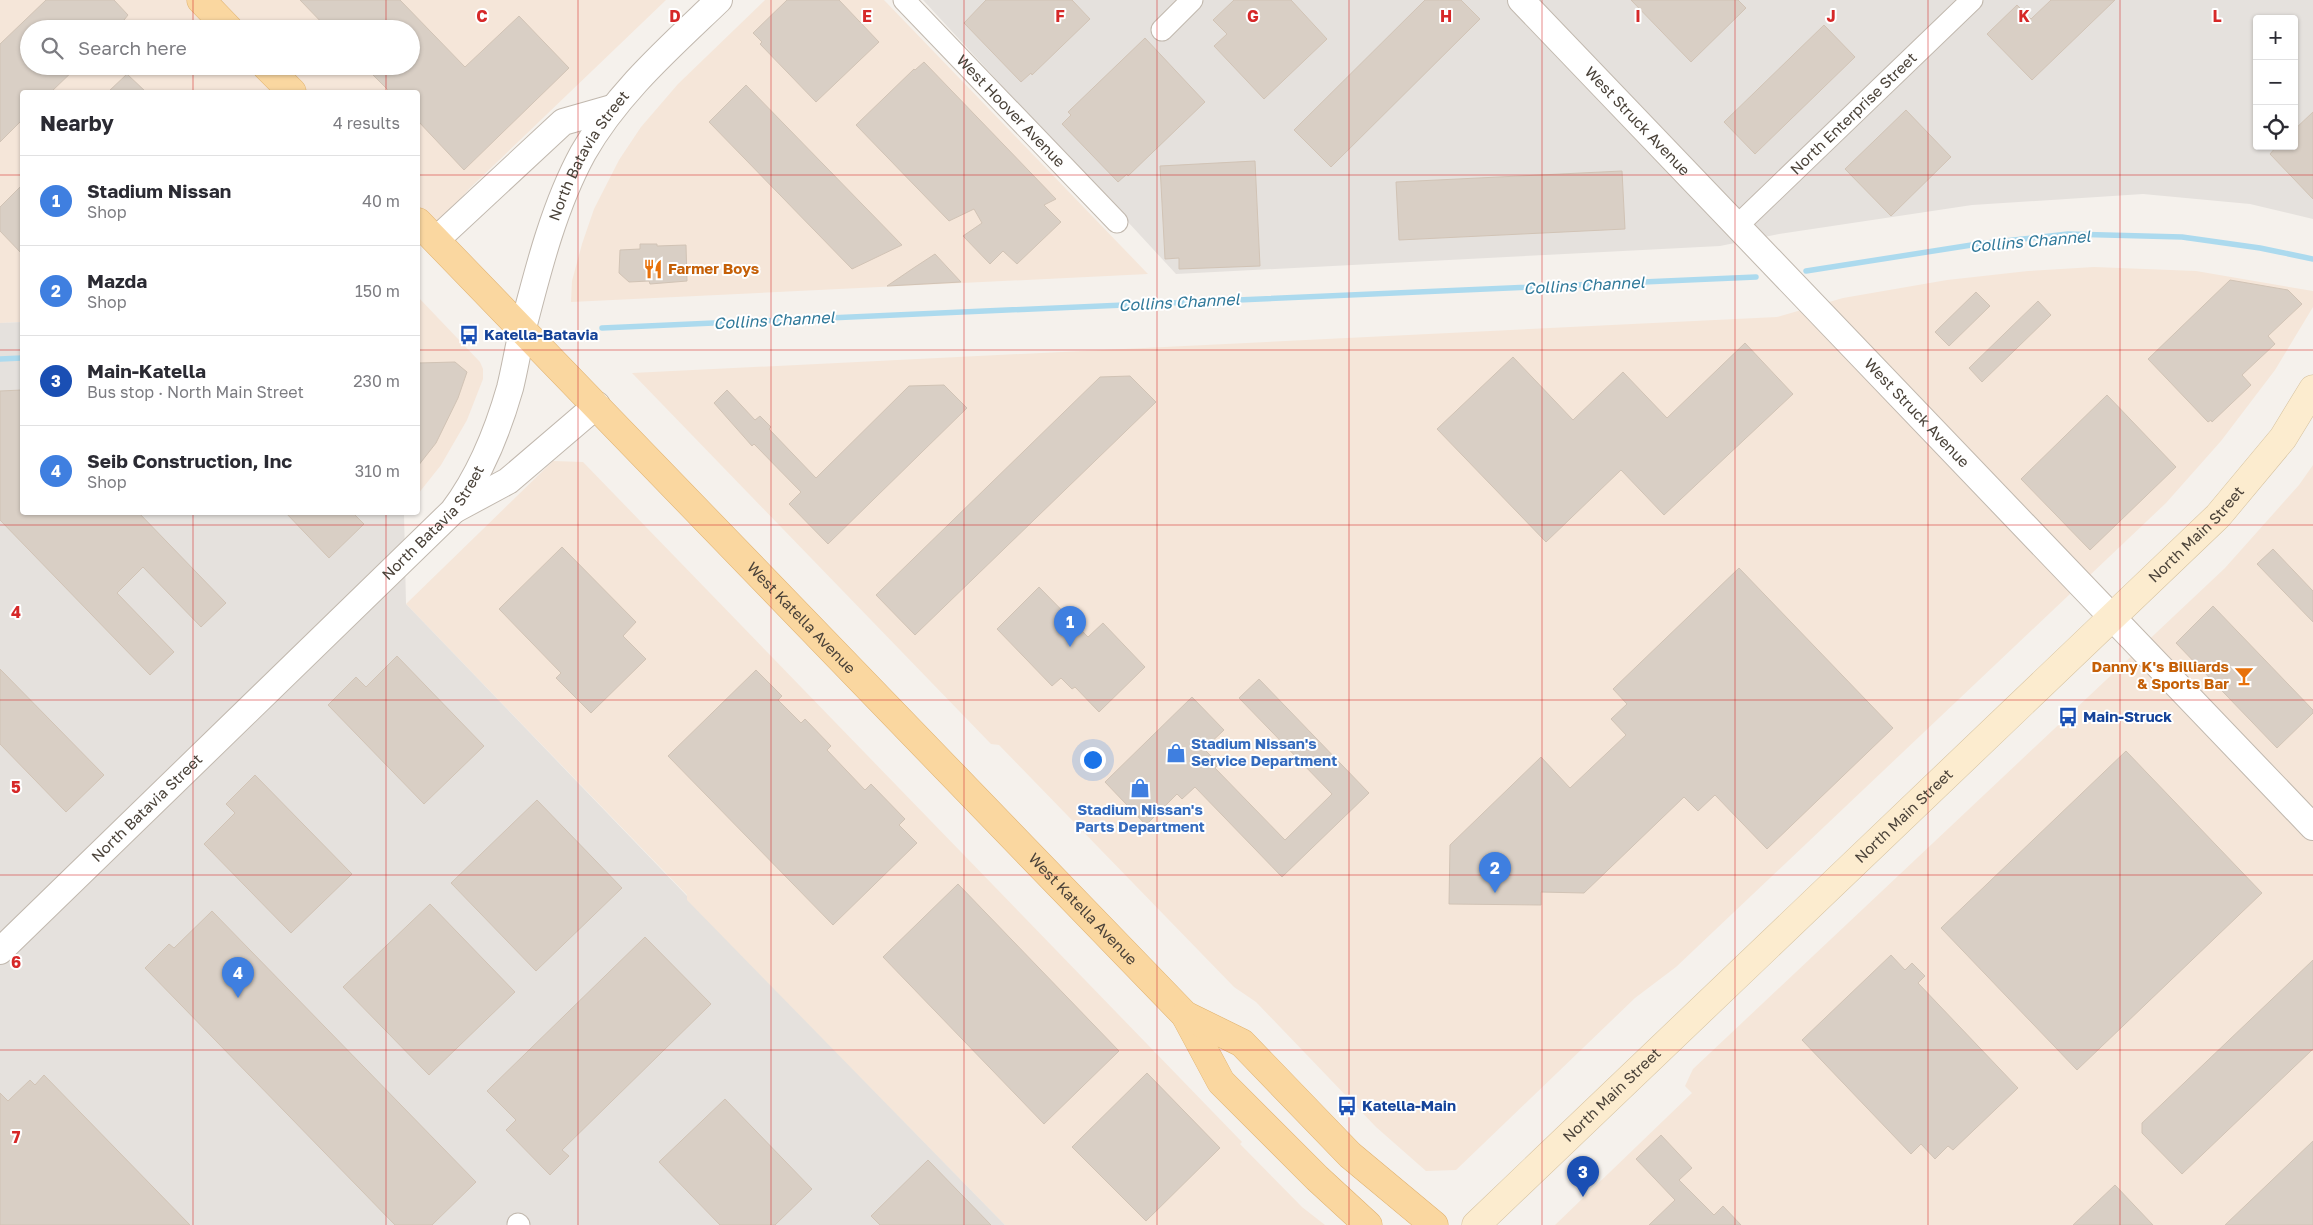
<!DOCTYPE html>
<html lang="en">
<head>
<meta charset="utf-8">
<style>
  :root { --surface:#fff; --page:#f2f2f3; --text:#2b2b33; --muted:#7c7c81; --line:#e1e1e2; --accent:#1a73e8 }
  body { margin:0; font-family:"Golos Text",sans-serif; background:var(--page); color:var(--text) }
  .controls { position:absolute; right:15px; top:15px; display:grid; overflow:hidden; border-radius:5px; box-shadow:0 1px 4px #0004 }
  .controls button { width:45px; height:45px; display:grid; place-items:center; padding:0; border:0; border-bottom:1px solid var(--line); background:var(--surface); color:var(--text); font:25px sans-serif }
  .you { position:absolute; left:1092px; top:759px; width:18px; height:18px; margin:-12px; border:4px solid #fff; border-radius:50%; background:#1a73e8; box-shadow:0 0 0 8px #1a73e833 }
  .badge { display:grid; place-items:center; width:32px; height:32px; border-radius:50%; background:var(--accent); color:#fff; font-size:16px; font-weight:700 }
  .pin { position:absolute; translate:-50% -41px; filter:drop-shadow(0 1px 2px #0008) }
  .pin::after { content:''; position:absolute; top:26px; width:18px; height:15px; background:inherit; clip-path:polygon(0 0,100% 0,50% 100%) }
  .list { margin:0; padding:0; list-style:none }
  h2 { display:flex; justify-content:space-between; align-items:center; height:65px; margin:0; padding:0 20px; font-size:21px }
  h2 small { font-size:16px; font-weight:400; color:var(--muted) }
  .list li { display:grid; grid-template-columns:32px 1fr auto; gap:15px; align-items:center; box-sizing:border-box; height:90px; padding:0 20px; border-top:1px solid var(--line) }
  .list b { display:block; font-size:19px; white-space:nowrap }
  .list p { margin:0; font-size:16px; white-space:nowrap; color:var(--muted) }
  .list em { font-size:16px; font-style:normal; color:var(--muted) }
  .icon { flex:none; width:28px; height:28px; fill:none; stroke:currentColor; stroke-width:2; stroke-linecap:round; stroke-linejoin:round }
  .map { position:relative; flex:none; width:2313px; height:1225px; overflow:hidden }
  .search { position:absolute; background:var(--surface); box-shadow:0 1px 4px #0004; left:20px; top:20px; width:400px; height:55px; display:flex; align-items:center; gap:12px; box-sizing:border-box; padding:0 18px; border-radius:28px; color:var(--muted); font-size:19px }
  .panel { position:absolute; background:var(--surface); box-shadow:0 1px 4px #0004; left:20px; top:90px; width:400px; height:425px; border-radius:5px }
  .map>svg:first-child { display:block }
  .commercial { fill:#f5e6d9; fill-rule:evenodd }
  .industrial { fill:#e5e1dd; fill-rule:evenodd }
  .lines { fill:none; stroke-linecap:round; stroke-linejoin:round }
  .stream { stroke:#acdaee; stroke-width:5.5 }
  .building { fill:#d9cfc5; stroke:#d1c3b5 }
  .minor-casing { stroke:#c1b8ae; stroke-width:23 }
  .tertiary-casing { stroke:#c1b8ae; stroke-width:28 }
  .secondary-casing { stroke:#d6c29f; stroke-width:29 }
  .primary-casing { stroke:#e0b26f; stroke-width:29 }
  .minor { stroke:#fff; stroke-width:21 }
  .tertiary { stroke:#fff; stroke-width:26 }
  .secondary { stroke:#fceccf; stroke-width:28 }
  .primary { stroke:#fad7a0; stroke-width:28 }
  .grid { fill:none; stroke:#d62828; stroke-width:1; stroke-opacity:0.55 }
  .labels { text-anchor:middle; stroke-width:4; stroke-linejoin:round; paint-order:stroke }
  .street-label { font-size:15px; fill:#4a4239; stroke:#fff }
  .food-label { font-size:15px; font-weight:bold; fill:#c56008; stroke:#fff; text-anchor:start }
  .transit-label { font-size:15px; font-weight:bold; fill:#164399; stroke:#fff; text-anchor:start }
  .shop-label { font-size:15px; font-weight:bold; fill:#366cbe; stroke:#fff; text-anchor:start }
  .water-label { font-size:16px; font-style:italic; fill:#30799a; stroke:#fff }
  .grid-label { font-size:16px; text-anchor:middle; font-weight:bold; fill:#d62828; stroke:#fff; stroke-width:4; stroke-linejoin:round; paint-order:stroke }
</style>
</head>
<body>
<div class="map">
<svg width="2313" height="1225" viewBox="0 0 2313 1225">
  <rect width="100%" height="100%" fill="#f5f1ec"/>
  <g class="commercial">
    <path d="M0,0h666l-197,189 -51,59v-156h-396v230l-22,1zM29,29h382v37h-382z"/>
    <polygon points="765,0 884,0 1148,274 571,302 572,281 582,244 594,209 619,160 641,127 678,84"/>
    <polygon points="2094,267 2196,271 2313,291 2313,307 2275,370 2221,441 2166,503 1676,967 1635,998 1456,1170 1426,1171 1376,1127 1256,1002 1234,987 999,745 991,744 632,373 1777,317 1843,298 1947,280 2028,271"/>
    <polygon points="418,297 480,362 483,369 483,379 467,420 441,465 418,494"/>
    <polygon points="553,461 583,462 1242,1142 1240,1144 1302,1207 1325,1225 1005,1225 686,900 687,895 406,604"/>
    <polygon points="2313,465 2313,1225 1555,1225 1692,1093 1685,1086 1693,1069 2225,568 2299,485"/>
  </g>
  <g class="industrial">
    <path d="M923,0h1390v219l-63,-15 -107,-10 -171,11 -193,29 -59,12 -544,28zM2257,19h37v127h-37z"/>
    <polygon points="22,322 22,512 404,513 406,604 687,896 687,900 1005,1225 0,1225 0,323"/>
  </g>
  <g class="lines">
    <g class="stream">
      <polyline points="1806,271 1978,244 2068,234 2182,237 2260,248 2313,259"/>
      <polyline points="602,328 1756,277"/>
      <polyline points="0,359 22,358"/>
    </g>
  </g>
  <g class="building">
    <polygon points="46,0 114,0 128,15 117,29 29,29 29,66 78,66 51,92 22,92 22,120 0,142 0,44"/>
    <polygon points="300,0 400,0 465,67 519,16 569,68 464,170 418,121 418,92 390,92 364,66 411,66 411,29 328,29"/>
    <polygon points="787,0 839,0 879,42 816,102 760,44 762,42 753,33"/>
    <polygon points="986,0 1072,0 1090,19 1032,75 1031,73 1021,82 964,23"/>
    <polygon points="1234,0 1291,0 1327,39 1264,99 1214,46 1227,34 1213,20"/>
    <polygon points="1425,0 1461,0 1480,19 1331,167 1294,130"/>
    <polygon points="1631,0 1738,0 1746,8 1691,62"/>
    <polygon points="2051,0 2115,0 2032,80 1987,34 2017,5 2031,19"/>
    <polygon points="1824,25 1855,57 1755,154 1724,122"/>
    <polygon points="1145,38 1205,102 1128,176 1127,174 1118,182 1062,124 1071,115 1068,112"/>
    <polygon points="924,62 1056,199 1044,205 1061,222 1017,264 1003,251 990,264 963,236 982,223 974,209 949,221 856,125 914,69 915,70"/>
    <polygon points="127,74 146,92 108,92"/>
    <polygon points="746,85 902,245 852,269 709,122"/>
    <polygon points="1906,110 1951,157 1891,216 1845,169"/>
    <polygon points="2313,112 2313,199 2270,154 2277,146 2294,146 2294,130"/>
    <polygon points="1255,161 1260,266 1179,269 1179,258 1165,259 1160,166"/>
    <polygon points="1622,171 1625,229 1399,240 1396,182"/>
    <polygon points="22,185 22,254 0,231 0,207"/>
    <polygon points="640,244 657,244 657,246 686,245 687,281 650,284 649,281 629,282 619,273 620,250 640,249"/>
    <polygon points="935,254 961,282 887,286 915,267"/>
    <polygon points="2230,280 2288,290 2302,304 2268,336 2275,344 2242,375 2251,385 2212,422 2211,420 2208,422 2148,359"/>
    <polygon points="1976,292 1990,306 1949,346 1935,332"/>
    <polygon points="2038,301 2051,315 1982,382 1969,368"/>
    <polygon points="1745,343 1793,394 1664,515 1621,470 1546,542 1437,429 1513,357 1573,420 1623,372 1667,418"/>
    <polygon points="455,362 467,372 458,398 436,443 418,466 418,363"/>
    <polygon points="1130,376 1156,402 915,635 876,595 1100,377"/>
    <polygon points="944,385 967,408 828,544 789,504 801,492 754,444 752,446 714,403 727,390 755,420 760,416 771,427 769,429 816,478 909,386"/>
    <polygon points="22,390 22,512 138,512 226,603 201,627 143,567 117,593 174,652 150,675 0,520 0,391"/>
    <polygon points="2107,395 2176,467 2090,550 2021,479"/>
    <polygon points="285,512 352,512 364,524 329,558"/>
    <polygon points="562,547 636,622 623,636 646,659 591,713 556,678 561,673 499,609"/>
    <polygon points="2273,549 2313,591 2313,622 2257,564"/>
    <polygon points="1739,568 1893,728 1767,849 1715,795 1698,811 1684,797 1584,893 1541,892 1541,905 1449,904 1450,845 1541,757 1570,788 1626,735 1611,719 1627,704 1613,689"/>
    <polygon points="1039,587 1088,637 1103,623 1145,667 1099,712 1075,687 1072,689 1061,678 1052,686 997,629"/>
    <polygon points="2213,606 2313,710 2313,713 2277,748 2176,643"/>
    <polygon points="397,656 484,746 424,804 328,705 356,677 366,687"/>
    <polygon points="0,669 104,775 66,812 0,744"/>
    <polygon points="756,670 782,696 778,700 801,723 805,719 831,746 827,750 865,790 871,784 905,819 899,825 917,843 833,925 668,756"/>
    <polygon points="1259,679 1369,793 1282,877 1195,787 1182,799 1177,794 1146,825 1105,782 1192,697 1224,730 1204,749 1219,764 1215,768 1285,840 1332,794 1239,698"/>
    <polygon points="2126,751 2262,893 2077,1070 1941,928"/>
    <polygon points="255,775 352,874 291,933 204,844 235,813 226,804"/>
    <polygon points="537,800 622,888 536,971 451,883"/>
    <polygon points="958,884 1119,1051 1044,1124 883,957"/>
    <polygon points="430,904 515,992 429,1075 343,987"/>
    <polygon points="212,911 476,1182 432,1225 395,1225 145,968 169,944 174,948"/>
    <polygon points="645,937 711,1004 562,1150 569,1156 550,1175 506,1130 516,1120 487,1091"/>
    <polygon points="1891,955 1905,970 1912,963 1925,976 1918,983 2018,1088 1953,1150 1948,1146 1935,1159 1921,1144 1911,1154 1802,1040"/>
    <polygon points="2313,960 2313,1049 2182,1174 2142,1133 2142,1123"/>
    <polygon points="1147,1073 1220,1148 1146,1221 1072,1147"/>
    <polygon points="44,1075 190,1225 0,1225 0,1093 8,1101 30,1080 35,1085"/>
    <polygon points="725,1099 812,1189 775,1225 720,1225 659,1162"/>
    <polygon points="1661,1135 1692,1168 1679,1180 1714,1215 1723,1206 1741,1225 1649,1225 1675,1200 1636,1159"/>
    <polygon points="2313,1141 2313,1225 2225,1225"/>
    <polygon points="928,1160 991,1225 880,1225 871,1216"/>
    <polygon points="2115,1185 2153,1225 2073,1225"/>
  </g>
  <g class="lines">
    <defs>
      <g id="minor">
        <path id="s1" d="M904,0l213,222"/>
        <polyline points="1162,30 1192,0"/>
        <path id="s2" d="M1737,226l235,-226"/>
        <polyline points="518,1224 519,1225"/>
      </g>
      <g id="tertiary">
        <path id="s3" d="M1521,0l792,827"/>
        <polyline points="436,240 563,122 612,108"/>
        <polyline points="456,509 508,481 597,405"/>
        <path id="s4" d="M0,951l453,-440c27,-36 45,-81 57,-123 5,-20 8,-40 13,-60 15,-58 31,-122 60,-175 34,-60 87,-106 136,-153"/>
      </g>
      <g id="secondary">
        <path id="s5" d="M1476,1225l742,-709 65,-78 30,-49"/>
      </g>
      <g id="primary">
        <polyline points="201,0 229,29"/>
        <polyline points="266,66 292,92"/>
        <path id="s6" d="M418,222l767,793 36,67 96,96 51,47"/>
        <polyline points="1185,1015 1242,1043 1350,1155 1434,1225"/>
      </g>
    </defs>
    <use href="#minor" class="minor-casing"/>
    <use href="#tertiary" class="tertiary-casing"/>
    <use href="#secondary" class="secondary-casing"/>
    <use href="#primary" class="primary-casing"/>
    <use href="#minor" class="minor"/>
    <use href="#tertiary" class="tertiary"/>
    <use href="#secondary" class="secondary"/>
    <use href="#primary" class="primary"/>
  </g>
  <path class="grid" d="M193,0v29M386,0v29M578,0v1225M771,0v1225M964,0v1225M1157,0v1225M1349,0v1225M1542,0v1225M1735,0v1225M1928,0v1225M2120,0v1225M193,66v26M386,66v26M0,175h22M418,175h1895M0,350h22M418,350h1895M193,512v713M386,512v713M0,525h2313M0,700h2313M0,875h2313M0,1050h2313"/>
  <defs>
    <symbol id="restaurant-bare" viewBox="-9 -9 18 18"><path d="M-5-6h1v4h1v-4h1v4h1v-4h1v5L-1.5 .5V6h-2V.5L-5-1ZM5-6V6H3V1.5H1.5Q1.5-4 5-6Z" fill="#e8710a" stroke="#fff" stroke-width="2.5" paint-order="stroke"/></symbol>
    <symbol id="bus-bare" viewBox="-9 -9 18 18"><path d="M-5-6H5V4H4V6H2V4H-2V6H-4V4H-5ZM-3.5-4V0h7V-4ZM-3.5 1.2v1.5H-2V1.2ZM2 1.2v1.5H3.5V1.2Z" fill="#1a4fb4" stroke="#fff" stroke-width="2.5" paint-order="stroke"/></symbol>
    <symbol id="bar-bare" viewBox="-9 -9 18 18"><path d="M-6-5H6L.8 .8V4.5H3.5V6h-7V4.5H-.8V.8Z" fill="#e8710a" stroke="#fff" stroke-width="2.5" paint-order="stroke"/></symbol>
    <symbol id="shop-bare" viewBox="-9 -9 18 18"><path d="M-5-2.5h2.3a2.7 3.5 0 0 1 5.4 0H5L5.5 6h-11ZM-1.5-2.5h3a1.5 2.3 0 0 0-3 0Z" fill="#3f7fe0" stroke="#fff" stroke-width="2.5" paint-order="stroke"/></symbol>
  </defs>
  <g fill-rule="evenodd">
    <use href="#restaurant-bare" x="639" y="255" width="28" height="28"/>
    <use href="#bus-bare" x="455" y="321" width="28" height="28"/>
    <use href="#bar-bare" x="2230" y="662" width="28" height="28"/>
    <use href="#bus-bare" x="2054" y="703" width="28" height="28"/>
    <use href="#shop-bare" x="1162" y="739" width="28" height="28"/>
    <use href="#shop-bare" x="1126" y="774" width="28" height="28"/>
    <use href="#bus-bare" x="1333" y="1092" width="28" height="28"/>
  </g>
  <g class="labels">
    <g class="street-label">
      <text dy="5" stroke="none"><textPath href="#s1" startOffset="154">West Hoover Avenue</textPath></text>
      <text dy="5" stroke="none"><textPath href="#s2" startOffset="162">North Enterprise Street</textPath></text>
      <text dy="5" stroke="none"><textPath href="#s3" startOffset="168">West Struck Avenue</textPath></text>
      <text dy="5" stroke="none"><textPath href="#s4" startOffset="1015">North Batavia Street</textPath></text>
      <text dy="5" stroke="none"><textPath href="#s3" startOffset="572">West Struck Avenue</textPath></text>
      <text dy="5" stroke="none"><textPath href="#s4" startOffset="610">North Batavia Street</textPath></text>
      <text dy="5" stroke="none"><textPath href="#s5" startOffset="998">North Main Street</textPath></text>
      <text dy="5" stroke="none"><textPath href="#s6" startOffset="551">West Katella Avenue</textPath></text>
      <text dy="5" stroke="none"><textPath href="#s4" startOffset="205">North Batavia Street</textPath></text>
      <text dy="5" stroke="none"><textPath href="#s5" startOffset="592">North Main Street</textPath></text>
      <text dy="5" stroke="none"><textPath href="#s6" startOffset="956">West Katella Avenue</textPath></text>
      <text dy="5" stroke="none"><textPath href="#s5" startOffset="188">North Main Street</textPath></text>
    </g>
    <g class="food-label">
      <text x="668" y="274">Farmer Boys</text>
      <text x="2229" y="672" text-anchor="end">Danny K's Billiards<tspan x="2229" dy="17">&amp; Sports Bar</tspan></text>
    </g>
    <g class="transit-label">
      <text x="484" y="340">Katella-Batavia</text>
      <text x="2083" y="722">Main-Struck</text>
      <text x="1362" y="1111">Katella-Main</text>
    </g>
    <g class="shop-label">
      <text x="1191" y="749">Stadium Nissan's<tspan x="1191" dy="17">Service Department</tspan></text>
      <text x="1140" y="815" text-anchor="middle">Stadium Nissan's<tspan x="1140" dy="17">Parts Department</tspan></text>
    </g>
    <g class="water-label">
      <text transform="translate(2030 241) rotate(-5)" y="6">Collins Channel</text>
      <text transform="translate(1584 285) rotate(-3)" y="6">Collins Channel</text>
      <text transform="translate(1179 302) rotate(-3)" y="6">Collins Channel</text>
      <text transform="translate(774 320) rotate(-3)" y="6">Collins Channel</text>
    </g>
  </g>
  <g class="grid-label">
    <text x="482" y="22">C</text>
    <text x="675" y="22">D</text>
    <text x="867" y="22">E</text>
    <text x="1060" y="22">F</text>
    <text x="1253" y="22">G</text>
    <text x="1446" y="22">H</text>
    <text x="1638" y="22">I</text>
    <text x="1831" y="22">J</text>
    <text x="2024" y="22">K</text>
    <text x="2217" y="22">L</text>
    <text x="16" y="618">4</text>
    <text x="16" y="793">5</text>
    <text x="16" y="968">6</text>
    <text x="16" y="1143">7</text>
  </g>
</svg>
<div class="controls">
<button>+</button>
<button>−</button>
<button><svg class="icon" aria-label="locate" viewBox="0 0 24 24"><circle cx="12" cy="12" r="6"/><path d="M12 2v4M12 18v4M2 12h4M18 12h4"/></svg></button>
</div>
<div class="you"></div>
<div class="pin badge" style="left:1070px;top:647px;background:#3f7fe0">1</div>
<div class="pin badge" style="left:1495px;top:893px;background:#3f7fe0">2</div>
<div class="pin badge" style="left:1583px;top:1197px;background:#1a4fb4">3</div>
<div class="pin badge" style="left:238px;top:998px;background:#3f7fe0">4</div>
<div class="search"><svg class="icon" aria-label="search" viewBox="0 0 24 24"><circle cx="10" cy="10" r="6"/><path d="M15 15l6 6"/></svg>Search here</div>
<section class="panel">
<h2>Nearby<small>4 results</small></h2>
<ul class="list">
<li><span class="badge" style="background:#3f7fe0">1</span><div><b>Stadium Nissan</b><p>Shop</p></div><em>40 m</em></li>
<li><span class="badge" style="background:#3f7fe0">2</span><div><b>Mazda</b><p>Shop</p></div><em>150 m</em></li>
<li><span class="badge" style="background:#1a4fb4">3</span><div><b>Main-Katella</b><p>Bus stop · North Main Street</p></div><em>230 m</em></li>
<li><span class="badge" style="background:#3f7fe0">4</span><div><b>Seib Construction, Inc</b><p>Shop</p></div><em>310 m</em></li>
</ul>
</section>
</div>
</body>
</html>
